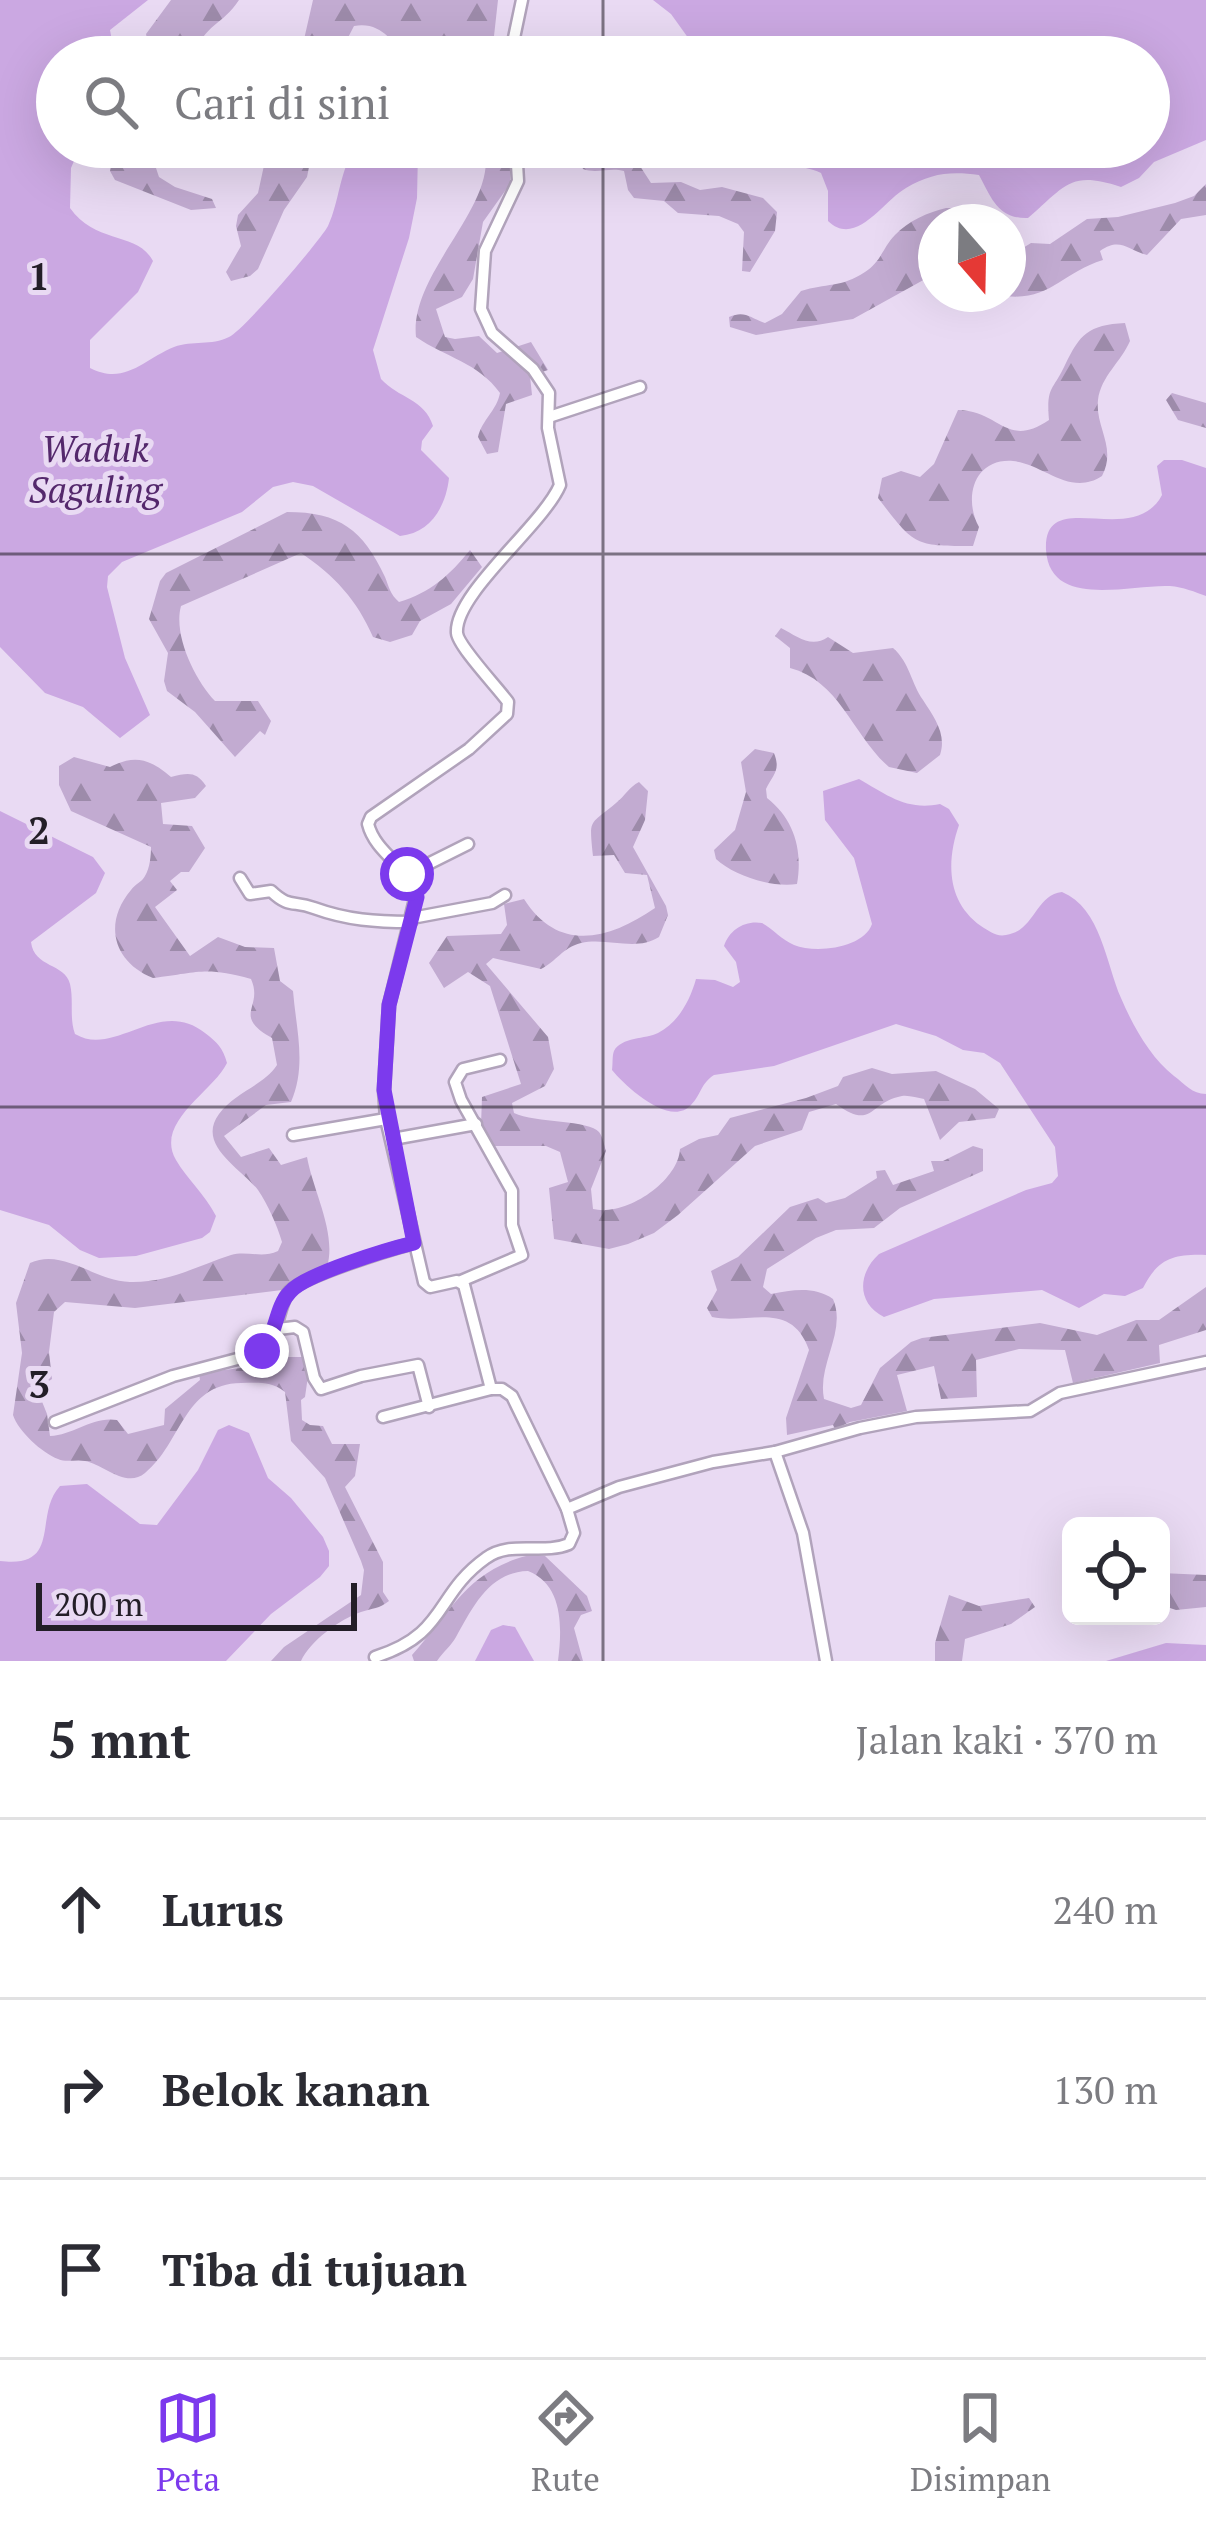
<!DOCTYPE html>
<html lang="id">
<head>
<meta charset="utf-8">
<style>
  :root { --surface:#fff; --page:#f7f7f7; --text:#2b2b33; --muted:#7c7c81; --line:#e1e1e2; --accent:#7c3aed }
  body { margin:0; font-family:"PT Serif",serif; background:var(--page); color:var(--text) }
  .controls { position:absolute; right:36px; bottom:36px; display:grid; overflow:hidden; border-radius:18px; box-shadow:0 12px 48px #0002 }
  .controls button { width:108px; height:108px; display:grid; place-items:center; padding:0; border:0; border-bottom:3px solid var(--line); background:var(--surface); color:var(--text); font:60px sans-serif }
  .compass { position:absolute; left:918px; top:204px; width:108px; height:108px; border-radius:50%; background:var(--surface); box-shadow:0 12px 48px #0002; rotate:160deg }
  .scale { position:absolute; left:36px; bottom:30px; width:321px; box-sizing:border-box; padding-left:12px; border:6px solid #231e27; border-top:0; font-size:33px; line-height:42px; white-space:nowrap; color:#231e27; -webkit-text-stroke:9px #e9daf3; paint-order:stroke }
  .stop { position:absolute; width:36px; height:36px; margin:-27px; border:9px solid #7c3aed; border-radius:50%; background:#fff }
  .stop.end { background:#7c3aed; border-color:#fff; box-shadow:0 3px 12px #0008 }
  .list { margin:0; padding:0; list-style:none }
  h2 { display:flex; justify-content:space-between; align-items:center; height:156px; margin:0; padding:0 48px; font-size:51px }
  h2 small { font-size:39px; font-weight:400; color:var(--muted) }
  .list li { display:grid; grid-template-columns:78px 1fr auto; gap:36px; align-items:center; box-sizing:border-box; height:180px; padding:0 48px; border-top:3px solid var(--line) }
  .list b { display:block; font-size:45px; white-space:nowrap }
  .list em { font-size:39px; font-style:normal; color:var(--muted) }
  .icon { flex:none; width:66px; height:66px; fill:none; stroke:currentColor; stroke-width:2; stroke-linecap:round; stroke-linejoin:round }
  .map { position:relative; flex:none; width:1206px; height:1661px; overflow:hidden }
  .search { position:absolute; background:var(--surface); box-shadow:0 12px 48px #0002; left:36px; right:36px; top:36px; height:132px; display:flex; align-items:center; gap:30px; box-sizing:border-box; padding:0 42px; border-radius:66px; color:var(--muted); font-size:45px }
  .sheet { height:696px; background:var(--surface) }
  nav { display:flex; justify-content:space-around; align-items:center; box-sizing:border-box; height:168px; border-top:3px solid var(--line); background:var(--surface); font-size:33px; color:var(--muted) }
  nav a { display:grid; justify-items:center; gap:6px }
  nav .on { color:var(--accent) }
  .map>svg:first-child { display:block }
  .forest { fill:url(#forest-firs) }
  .water { fill:#cba8e2 }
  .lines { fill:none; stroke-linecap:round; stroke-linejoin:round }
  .minor-casing { stroke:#b1a3bb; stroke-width:15 }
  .minor { stroke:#fff; stroke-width:10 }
  .route { stroke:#7c3aed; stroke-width:15 }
  .grid { fill:none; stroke:#231e27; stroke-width:3; stroke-opacity:0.55 }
  .labels { text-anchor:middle; stroke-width:10; stroke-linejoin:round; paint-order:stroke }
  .water-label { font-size:36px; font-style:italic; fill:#54286c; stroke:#e9daf3 }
  .grid-label { font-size:39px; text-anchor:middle; font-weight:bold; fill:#231e27; stroke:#e9daf3; stroke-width:10; stroke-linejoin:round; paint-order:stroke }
</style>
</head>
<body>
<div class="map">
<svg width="1206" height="1661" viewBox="0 0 1206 1661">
  <defs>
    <pattern id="forest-firs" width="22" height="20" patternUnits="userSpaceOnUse" patternTransform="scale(3)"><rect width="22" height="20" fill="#c2abd1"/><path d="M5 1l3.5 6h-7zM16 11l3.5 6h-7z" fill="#9d8baa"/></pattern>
  </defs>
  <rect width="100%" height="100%" fill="#e9daf3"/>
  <g class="forest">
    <path d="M171,0h68c-17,26 -34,23 -46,57h-42l-5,-23z"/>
    <path d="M313,0h185l-5,45 10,5 -1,7h-91c-20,-14 -29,-36 -57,-31l-16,31h-38z"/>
    <polygon points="115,147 172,147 156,168 159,177 175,187 212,199 216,208 191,210 115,180 110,171"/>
    <polygon points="268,147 299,147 309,167 307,177 284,210 258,269 250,276 231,281 226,272 241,246 236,226 238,215 258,193"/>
    <path d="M484,147h26v37l-27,38 -10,57 -11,18 -26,12 9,28 10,2 24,-3 18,17 34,-11 17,28 -18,6 2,19 -26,9 -8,48 -11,2 -9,-17c4,-17 19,-27 22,-44 -21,-30 -55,-36 -84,-56 -7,-65 84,-132 68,-190z"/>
    <path d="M585,147h62l-7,19 11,17 30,-1 19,8 22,-3 41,11 14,14 -2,19 -25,41 -8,-1 2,-39 -6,-8 -19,-8 -41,-3 -14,-12 -30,-3 -6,-8 -4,-19c-14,-4 -27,3 -41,-2l-3,-9z"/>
    <path d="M1206,184v31l-25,4 -34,36c-21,-6 -27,-18 -47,-4l3,9c-45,14 -55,46 -109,34h14v-37l23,-14 19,1 37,-25 31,-2 57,-14 19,-7z"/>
    <path d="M946,208h11l15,14h-36v51l-83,46 -97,16 -26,-8 -1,-10c16,-7 21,1 36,6l17,-9 19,-23c25,-8 40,-3 64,-19 16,-10 18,-25 30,-37 13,-14 34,-23 51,-27z"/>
    <path d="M1125,323l5,18c-9,21 -29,35 -32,59 -3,28 19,47 4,76 -32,21 -58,-12 -89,-15 -39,-3 -50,37 -34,66l-6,19c-59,0 -58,0 -95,-48l4,-20 19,-7 19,6 14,-13 24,-54c43,1 48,39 91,10 -3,-34 4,-29 16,-55 15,-31 23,-40 60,-42z"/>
    <polygon points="1172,393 1206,403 1206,428 1178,420 1166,400"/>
    <path d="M287,512c53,0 76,18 98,65 4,10 5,17 14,25 31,-9 51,-27 71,-52l12,17 -31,37 -31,17 -8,14 -22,7 -17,-5c-16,-37 -39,-62 -72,-84l-120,53c-8,29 14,74 34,95h43l13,20 -6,14 -5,-4 -25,26 -40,-45 -28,-21 -3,-10 4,-28 -19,-34 11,-38 6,-8z"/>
    <path d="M781,628c16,8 30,21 47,9l25,16 40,-5c17,15 18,35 30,52 11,17 24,34 17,55l-23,18 -28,-6c-36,-31 -49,-86 -99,-99v-20l-15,-12z"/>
    <path d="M755,749l19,4c7,18 -1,21 -8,36l1,9c27,21 36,52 30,86 -24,4 -63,-8 -81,-25l-2,-9 21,-20 11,-38 -5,-30z"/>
    <path d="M74,757l36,10c25,-13 40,-8 61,10 17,-4 25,-6 35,9l-11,12 -34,5 2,21 29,2 13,22 -16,24h-8l-11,9 7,9 -22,17 35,49 28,-19 27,10 29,1 6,33 13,10c3,38 14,74 -2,111l-25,3 -42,31 17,21 28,-9 12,17 26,-8c6,34 30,76 20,110l-31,12 -14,11 -147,18 -70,-6 -11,10 -5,40 3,27 -15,10 10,25 3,22c24,-1 42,-20 67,-16l11,14 36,-9 1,-16 35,-29 -1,-7 42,-5 39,-11h23l5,19 -3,21 -4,3 1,20 8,5 13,1 9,18h28l-5,32 -10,11 38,75v30l6,9c-10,8 -16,7 -28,11 -21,7 -51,29 -60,49h-30l13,-14 77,-52 3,-25 -3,-9 -36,-83 -34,-37 -6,-49c-14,-11 -27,-9 -44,-9 -58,1 -59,60 -96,90 -19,16 -42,-9 -60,-12 -10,-2 -18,2 -27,-2 -16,-6 -40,-28 -45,-44l9,-62 -6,-50 14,-40c34,-15 64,18 100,19 38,1 67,-16 101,-27 16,-5 30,4 47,-4l4,-9c-5,-17 -14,-37 -24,-52 -17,-22 -62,-45 -39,-76 16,-22 44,-28 58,-49l-5,-27c-41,-23 -8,-30 -21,-59 -46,-13 -54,-6 -98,-1 -40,-16 -50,-55 -22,-88 4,-6 11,-8 14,-14 5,-8 6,-21 6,-29l-80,-36 -12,-26v-19z"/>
    <path d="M639,782l9,9 -3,29 -12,27 33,59 2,9 -9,22c-23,15 -52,0 -78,6 -19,5 -24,18 -40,26l-48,-11 -7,6 62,73 6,32 -9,17 -33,17 2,10c21,10 76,7 85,19 4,5 5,13 7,19l-15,38 2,20c32,8 85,-27 87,-60l19,-10 19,-4 12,-17 76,-20 32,-12 5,-9 29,-9 20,6 44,-3 39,18 24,20 -4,9 -36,4 -19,18 -16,-41c-7,-1 -15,-4 -22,-3 -33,6 -29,35 -66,8l-27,8 -7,18 -47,16 -77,69 -24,18 -26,11 -19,5 -55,-10 -5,-51 19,-6 -8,-30 -14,-6h-53l-12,-21 1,-28 39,-13 -31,-98 -22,-14 -24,16 -15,-25 18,-27 54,-2 6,-9 -3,-21 20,-5c35,55 86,40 131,9l-8,-33 -22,-2 -11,-18 -21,1c-4,-39 -4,-30 23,-53 9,-7 13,-16 23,-21z"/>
    <path d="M973,1146l10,3v22l-83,37 -26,20 -38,2 -20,8 -49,31 -4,18 8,7c22,-4 43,-8 62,5 14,33 -16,65 -9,100l27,9 10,-3 19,-37 31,-26 11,-4 118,-15 57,12 39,-15h23l47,-33v43l-47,15 1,18 -87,20 -8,-33 -46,-1 -43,11 1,37 -36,2 -7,-33 -37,9 10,36 -57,11 -15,7 -2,-4 -46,10 -1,-17 23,-68c-18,-51 -61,-25 -97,-33l-5,-9 10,-18 -6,-19 27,-14 52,-50 28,-9 8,5 19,-5 32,-20 -1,-7 9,-1 8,15 41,-14 -3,-10h12z"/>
    <path d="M526,1556h19l42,40 5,15 -11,4 -7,13 9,33h-25c4,-32 6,-76 -30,-90 -39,1 -55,36 -72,66 -5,9 -13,15 -19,24h-23l-2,-6c39,-43 54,-83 114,-99z"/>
    <polygon points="1161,1573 1206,1575 1206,1607 1176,1610 1161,1605"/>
    <polygon points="949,1595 979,1606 1029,1598 1035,1607 1011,1624 965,1639 962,1661 935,1661 935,1643"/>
  </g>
  <g class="water">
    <path d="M0,0h148l-38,30 5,27h-58v90h23l-9,21 -1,40c26,37 67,23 83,53l-15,31 -48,48v28c35,18 54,-9 84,-21 19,-7 37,-1 55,-10 14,-6 91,-96 99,-111 12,-26 11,-55 28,-79h60l2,5 -1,46 -8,40 -36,112 8,29c17,19 44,20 52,47l-11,15 -1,9 28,28c-3,28 -18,55 -49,58l-87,-50 -20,-4 -20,5 -31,25 -120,50 -14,14 -1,11 18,71 25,57 -30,23 -37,-31 -38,-14 -45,-46z"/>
    <path d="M653,0h553v140l-52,22 -15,16 -18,9c-52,-17 -55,-1 -93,31 -30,1 -36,-19 -49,-43 -28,-4 -48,-2 -73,13 -23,13 -50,60 -78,33v-30l-7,-18c-22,-10 -48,-6 -65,-26h393v-90h-344l-79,-11h-32l-23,-32z"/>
    <path d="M1164,460h18l24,8v128c-11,-4 -23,-9 -36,-10 -40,-2 -120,24 -124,-36 -3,-66 87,0 116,-55l-5,-29z"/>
    <path d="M859,779c28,16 48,32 81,25l9,5 10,16c-13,37 -12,77 22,101 8,5 15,11 25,9 29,-4 29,-40 56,-43 39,16 44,72 59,106 12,28 29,59 53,78 11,8 18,18 32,18v161c-32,-1 -48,3 -63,33l-18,8 -21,-2 -25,14 -37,-18 -108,9 -50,18c-28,-14 -26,-44 -5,-63l147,-64 26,-7 6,-7 -3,-29 -55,-84 -16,-10 -21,-3 -27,-14 -40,-12 -122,42 -60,9c-13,8 -13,20 -23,30 -21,23 -66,-19 -79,-35 1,-7 0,-14 2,-19 7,-14 32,-12 44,-18 21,-11 32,-33 38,-54l19,1 18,7 7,-5 -4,-20 -12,-16c5,-16 21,-26 38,-23 11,6 20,17 32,22 22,9 70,3 78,-21l-18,-66 -29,-38 -2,-29z"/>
    <path d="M0,811l93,46 12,16 -9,20 -65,49c3,26 34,21 39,42 4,17 -1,33 5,50 40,24 84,-38 130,-1 12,9 18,15 22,30 -14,29 -73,59 -51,97 11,19 28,33 40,56l-6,16 -8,6 -66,18 -37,2 -19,-8 -31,-25 -49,-15z"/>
    <path d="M229,1425l20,8 19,45 23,20 32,39 6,14v15l-9,11 -49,37 -45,47h-226v-100c63,8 33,-46 60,-75l27,-2 53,40 17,1 41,-55 20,-40z"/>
    <polygon points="503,1625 515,1627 534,1661 475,1661 491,1630"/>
    <polygon points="1166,1643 1206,1645 1206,1661 1106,1661"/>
  </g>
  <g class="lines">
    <defs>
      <g id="minor">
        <polyline points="510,57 522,0"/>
        <path d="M516,147l2,34 -33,70 -4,58 11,24 41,36 16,24 -1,35 12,57c-17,40 -106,109 -103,148 1,13 41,55 51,69l-1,12 -38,35 -98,68 -3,7c7,28 37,41 49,67l-28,114 -5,85 2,29 38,163 6,5 27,-6 7,4 27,104h11l10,7 55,113 52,-22 94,-25 62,-10 85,-24 56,-11 114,-6 30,-18 146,-31"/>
        <polyline points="549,417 640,387"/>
        <polyline points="408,874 468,844"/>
        <path d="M240,878l10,16 21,-3c19,18 22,9 43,17 33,12 62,14 97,14"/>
        <polyline points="412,918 492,903 505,895"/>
        <polyline points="293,1135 386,1119"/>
        <polyline points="393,1139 476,1124"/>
        <polyline points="461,1281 522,1255 512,1225 512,1191 461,1100 455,1082 463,1069 500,1060"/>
        <path d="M275,1330c4,-11 6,-27 13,-37 11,-16 104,-44 126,-50"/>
        <polyline points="383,1417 491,1389"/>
        <polyline points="55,1422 173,1376 256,1354 266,1348 278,1329 295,1327 303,1332 314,1378 321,1389 361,1376 418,1365 429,1407"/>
        <polyline points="775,1452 803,1533 826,1661"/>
        <path d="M375,1657c73,-23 59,-62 111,-99 24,-18 57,-3 83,-14l5,-11 -7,-24"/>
      </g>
    </defs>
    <use href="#minor" class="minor-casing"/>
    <use href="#minor" class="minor"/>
  </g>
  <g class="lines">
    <path class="route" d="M262,1351c15,-17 13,-44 28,-59 15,-18 99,-43 124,-49l-30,-153 5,-85 28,-108 -10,-23"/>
  </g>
  <path class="grid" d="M603,0v57M603,147v1514M0,554h1206M0,1107h1206"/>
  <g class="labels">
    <g class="water-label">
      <text x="95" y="462">Waduk<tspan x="95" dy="41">Saguling</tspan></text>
    </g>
  </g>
  <g class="grid-label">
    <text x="39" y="290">1</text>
    <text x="39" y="844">2</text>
    <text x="39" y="1398">3</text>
  </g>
</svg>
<div class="controls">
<button><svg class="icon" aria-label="locate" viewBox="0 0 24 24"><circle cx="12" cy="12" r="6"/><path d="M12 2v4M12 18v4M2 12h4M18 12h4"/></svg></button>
</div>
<svg class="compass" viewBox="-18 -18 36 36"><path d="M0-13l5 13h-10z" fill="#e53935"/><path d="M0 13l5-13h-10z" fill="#7c7c81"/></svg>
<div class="scale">200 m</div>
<div class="stop" style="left:407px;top:874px"></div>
<div class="stop end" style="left:262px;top:1351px"></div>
<div class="search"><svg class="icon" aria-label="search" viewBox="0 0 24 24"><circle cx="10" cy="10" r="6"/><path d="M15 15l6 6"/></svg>Cari di sini</div>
</div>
<section class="sheet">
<h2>5 mnt<small>Jalan kaki · 370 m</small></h2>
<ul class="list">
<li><svg class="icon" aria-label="ahead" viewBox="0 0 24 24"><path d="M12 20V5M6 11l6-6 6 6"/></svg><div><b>Lurus</b></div><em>240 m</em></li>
<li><svg class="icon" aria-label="right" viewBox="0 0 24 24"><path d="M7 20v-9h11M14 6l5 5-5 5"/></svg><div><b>Belok kanan</b></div><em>130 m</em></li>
<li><svg class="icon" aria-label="arrive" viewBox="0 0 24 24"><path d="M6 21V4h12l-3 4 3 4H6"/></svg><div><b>Tiba di tujuan</b></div></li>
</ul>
</section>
<nav>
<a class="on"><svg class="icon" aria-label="map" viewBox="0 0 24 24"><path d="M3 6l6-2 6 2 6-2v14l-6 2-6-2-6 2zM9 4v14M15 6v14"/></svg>Peta</a>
<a><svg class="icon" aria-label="directions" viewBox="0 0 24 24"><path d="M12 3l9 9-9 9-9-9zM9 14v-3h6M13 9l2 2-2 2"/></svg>Rute</a>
<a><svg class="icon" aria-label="saved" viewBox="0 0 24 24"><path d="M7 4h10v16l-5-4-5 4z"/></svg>Disimpan</a>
</nav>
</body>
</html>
